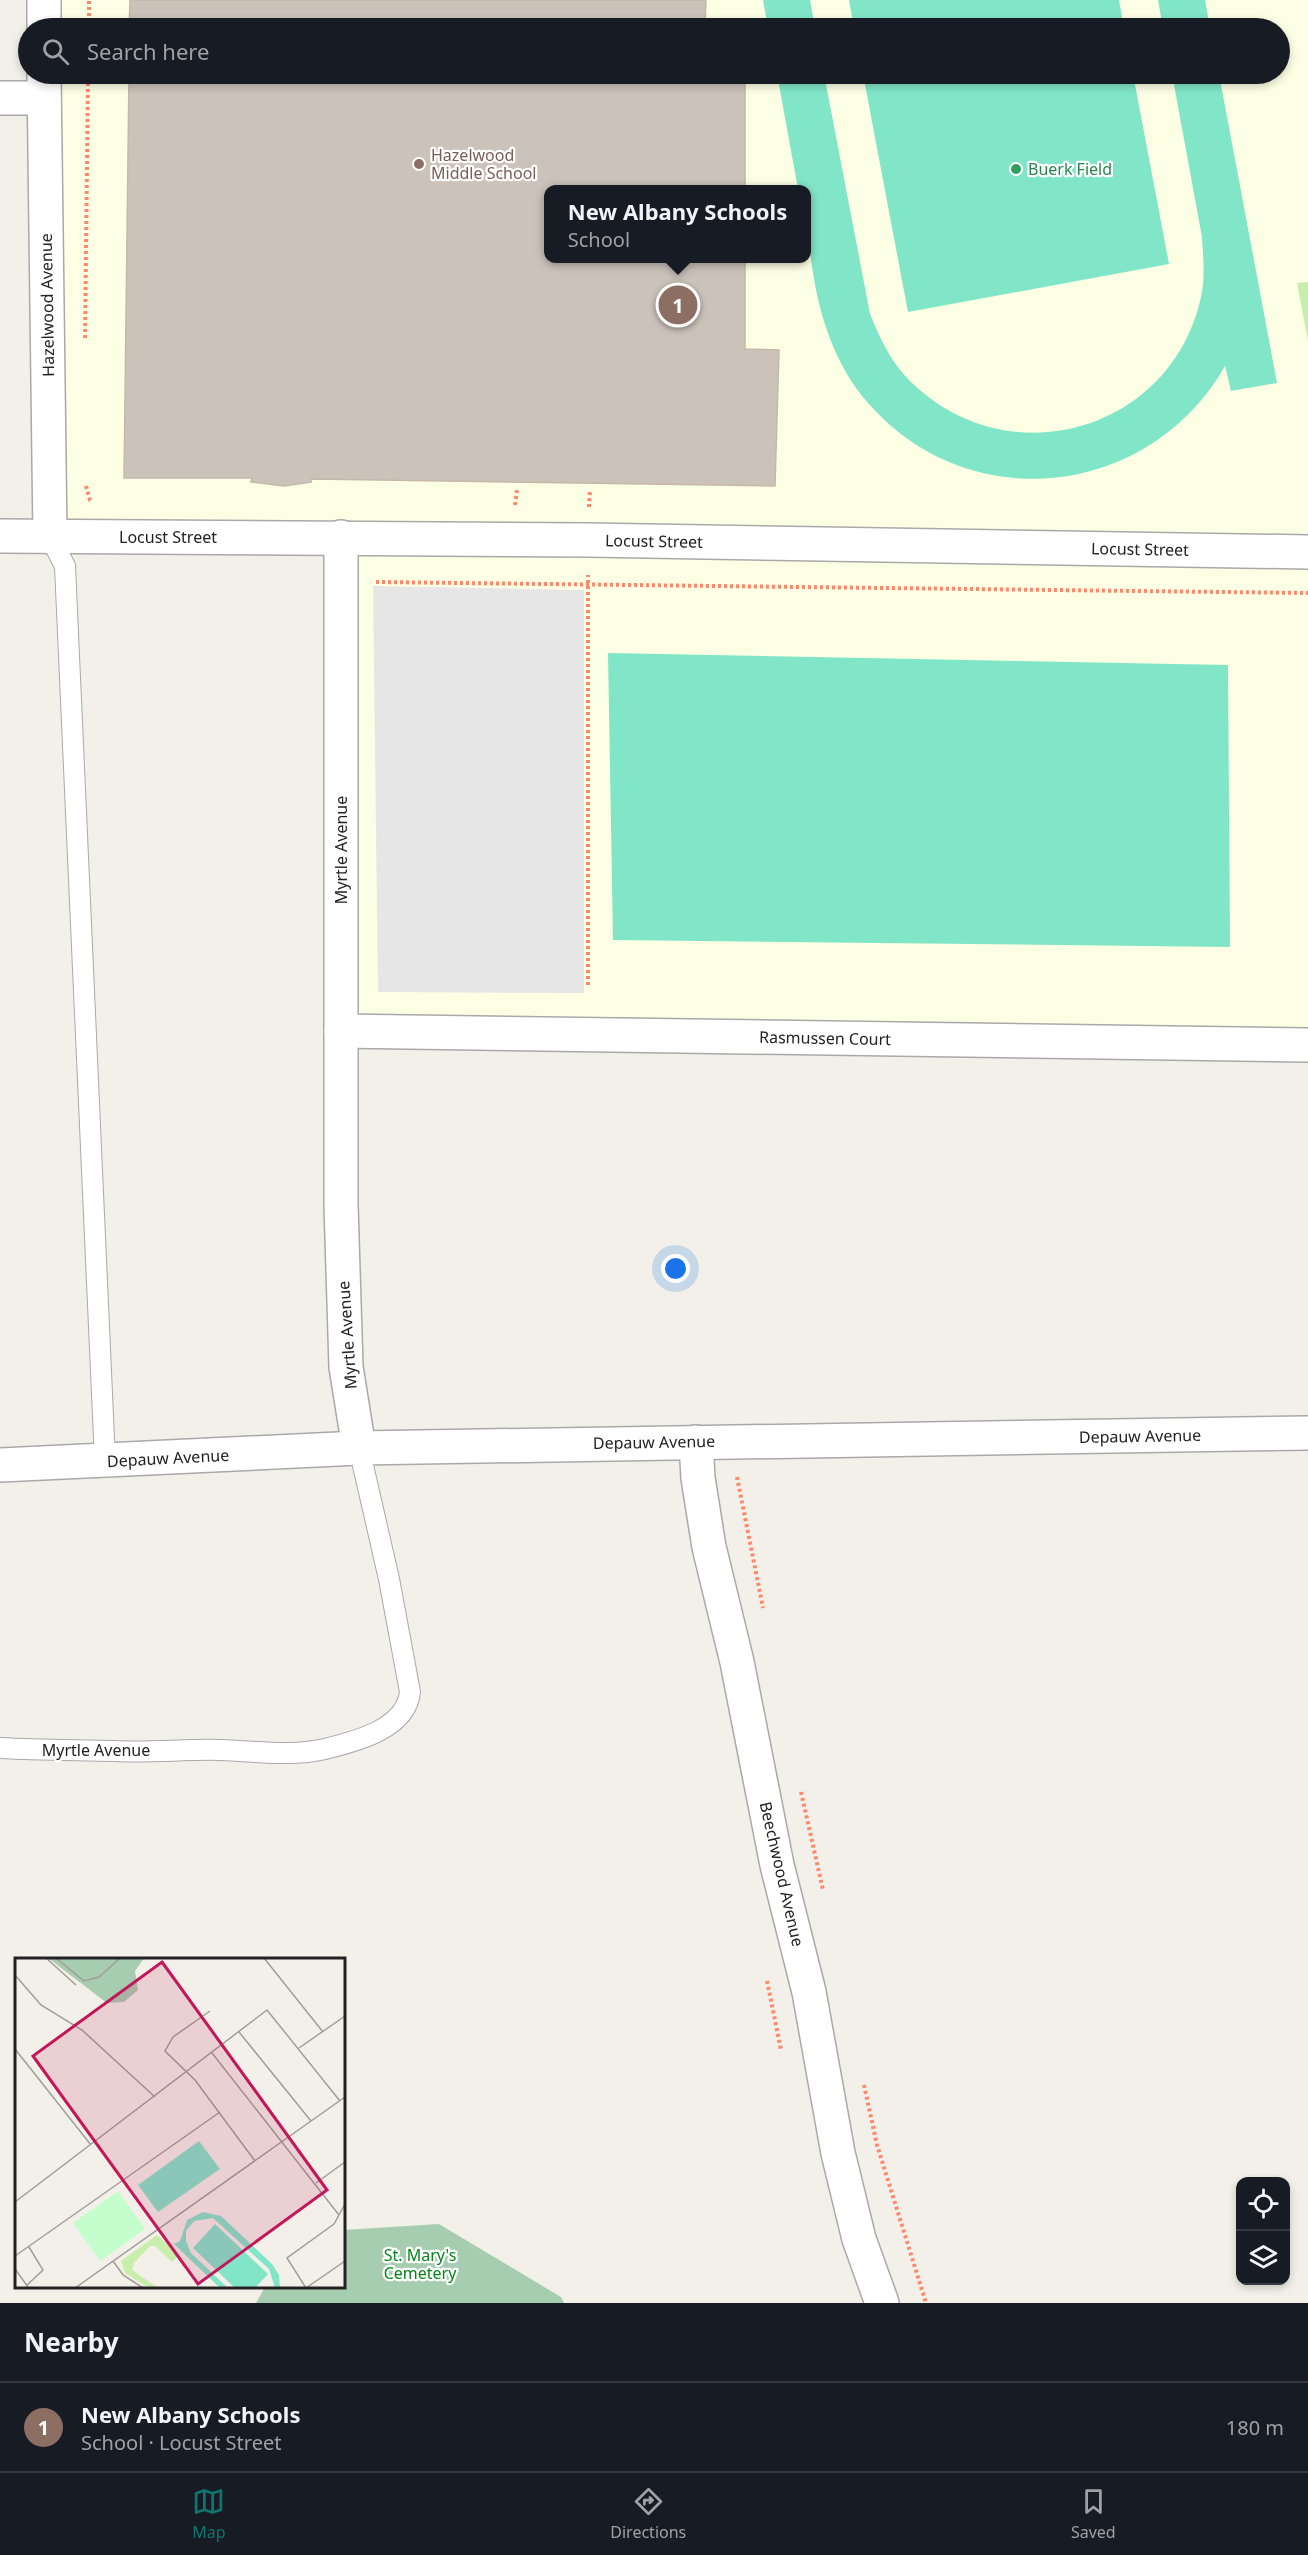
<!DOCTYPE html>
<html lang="en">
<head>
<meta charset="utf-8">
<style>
  :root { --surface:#171b24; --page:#242831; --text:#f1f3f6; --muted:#9ea1a6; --line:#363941; --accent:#0f766e }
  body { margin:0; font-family:"Noto Sans",sans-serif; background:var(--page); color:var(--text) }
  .controls { position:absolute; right:18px; bottom:18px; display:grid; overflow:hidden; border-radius:12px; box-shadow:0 3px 9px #0003 }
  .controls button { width:54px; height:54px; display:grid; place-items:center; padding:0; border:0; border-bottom:2px solid var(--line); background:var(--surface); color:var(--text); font:30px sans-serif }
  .you { position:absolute; left:676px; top:1269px; width:21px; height:21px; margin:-15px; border:4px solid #fff; border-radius:50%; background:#1a73e8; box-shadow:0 0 0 9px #1a73e833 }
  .badge { display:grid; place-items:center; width:39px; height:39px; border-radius:50%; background:var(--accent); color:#fff; font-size:20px; font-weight:700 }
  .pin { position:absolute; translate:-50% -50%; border:3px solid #fff; box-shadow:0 2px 6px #0006 }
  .popup { position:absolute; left:544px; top:185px; width:267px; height:78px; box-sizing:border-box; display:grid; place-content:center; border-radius:12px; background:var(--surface); filter:drop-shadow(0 2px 4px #0005); font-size:20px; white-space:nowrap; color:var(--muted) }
  .popup b { font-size:22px; color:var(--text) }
  .popup::after { content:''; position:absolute; left:50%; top:100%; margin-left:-12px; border:12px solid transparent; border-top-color:var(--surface) }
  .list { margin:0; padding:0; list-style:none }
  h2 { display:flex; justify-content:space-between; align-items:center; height:78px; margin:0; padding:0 24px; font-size:26px }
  h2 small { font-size:20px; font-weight:400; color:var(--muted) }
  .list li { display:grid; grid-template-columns:39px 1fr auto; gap:18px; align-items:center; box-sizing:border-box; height:90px; padding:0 24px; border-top:2px solid var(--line) }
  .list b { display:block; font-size:22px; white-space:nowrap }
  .list p { margin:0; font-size:20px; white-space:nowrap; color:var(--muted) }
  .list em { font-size:20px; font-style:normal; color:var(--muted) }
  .icon { flex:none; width:33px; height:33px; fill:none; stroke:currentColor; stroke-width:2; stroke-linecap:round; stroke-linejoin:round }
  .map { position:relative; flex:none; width:1308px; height:2303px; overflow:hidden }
  .search { position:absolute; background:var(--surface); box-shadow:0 3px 9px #0003; left:18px; right:18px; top:18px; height:66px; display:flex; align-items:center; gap:15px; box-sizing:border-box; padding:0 21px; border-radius:33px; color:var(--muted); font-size:22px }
  .sheet { height:168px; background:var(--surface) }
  nav { display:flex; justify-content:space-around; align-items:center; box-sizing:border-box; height:84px; border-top:2px solid var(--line); background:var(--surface); font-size:16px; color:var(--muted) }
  nav a { display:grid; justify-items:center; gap:3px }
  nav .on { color:var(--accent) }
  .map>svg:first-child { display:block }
  .education { fill:#fdffe4; fill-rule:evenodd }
  .grass { fill:#c7efab }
  .cemetery { fill:#a7cdb0 }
  .pitch { fill:#81e6c8 }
  .parking { fill:#e6e6e6 }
  .building { fill:#cbc3ba; stroke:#c6b8a9; stroke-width:1.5 }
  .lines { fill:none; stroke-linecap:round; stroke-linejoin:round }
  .lane-casing { stroke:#a9a9a9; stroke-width:22 }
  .street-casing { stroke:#a9a9a9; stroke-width:36 }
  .path { stroke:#ff886c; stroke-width:4; stroke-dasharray:3 3; stroke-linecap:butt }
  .lane { stroke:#fff; stroke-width:20 }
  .street { stroke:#fff; stroke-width:33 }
  .education-dot { fill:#8d6e63; stroke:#fff; stroke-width:2 }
  .leisure-dot { fill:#2e9e5b; stroke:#fff; stroke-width:2 }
  .labels { text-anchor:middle; stroke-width:4.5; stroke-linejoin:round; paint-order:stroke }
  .education-label { font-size:16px; fill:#785e54; stroke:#fff; text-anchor:start }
  .leisure-label { font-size:16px; fill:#27864d; stroke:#fff; text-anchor:start }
  .street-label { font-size:16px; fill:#222; stroke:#fff }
  .park-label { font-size:16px; fill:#04861a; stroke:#fff }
  .inset-road { fill:none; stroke:#9f9e99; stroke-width:1.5 }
  .view { fill:#c2185b; fill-opacity:0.15; stroke:#c2185b; stroke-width:3 }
  .inset-edge { fill:none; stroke:#222; stroke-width:3 }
</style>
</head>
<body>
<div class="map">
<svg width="1308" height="2303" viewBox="0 0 1308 2303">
  <rect width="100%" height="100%" fill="#f2f0e8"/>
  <path class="education" d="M47,0h1261v1043l-967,-12v-494h-291l-2,-463h1232v-46h-1233zM549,190h258v68h-258z"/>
  <polygon class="grass" points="1308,282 1308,341 1297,283"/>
  <polygon class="cemetery" points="439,2224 561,2297 564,2303 256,2303 265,2287 344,2286 344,2230"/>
  <g class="pitch">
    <polygon points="763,0 810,0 815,28 768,28"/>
    <polygon points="849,0 1119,0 1124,28 854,28"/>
    <polygon points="1158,0 1205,0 1210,28 1163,28"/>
    <path d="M777,74h47l46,240c10,25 22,50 42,69 100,96 264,46 290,-91 3,-18 1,-37 0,-55l-30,-163h47l58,309 -46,8 -6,-25c-75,132 -256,153 -357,37 -50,-57 -61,-141 -61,-213l-9,-1z"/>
    <polygon points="863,74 1133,74 1169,264 908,312"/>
    <polygon points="608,653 1228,665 1230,947 613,940"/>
  </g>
  <polygon class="parking" points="373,586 584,590 584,993 378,992"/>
  <g class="building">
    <polygon points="130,0 706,0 705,28 129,28"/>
    <polygon points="129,74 745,74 745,190 549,190 549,258 745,258 745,349 779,350 775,486 311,479 311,482 284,486 251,482 252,478 124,478"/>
  </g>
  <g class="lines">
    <defs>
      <g id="lane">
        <polyline points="50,537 65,566 105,1461"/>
        <path d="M0,1748c38,2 76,2 115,3 35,2 70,-2 105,-1 35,1 71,7 105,-1 32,-8 81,-20 85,-57l-21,-113 -30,-131"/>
      </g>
      <g id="street">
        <polyline points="44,28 44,0"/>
        <polyline points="44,74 50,537"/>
        <polyline points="0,98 44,98"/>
        <polyline points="0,536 588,540 1308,552"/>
        <polyline points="341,537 341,1205 346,1367 359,1448"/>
        <polyline points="341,1031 1308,1045"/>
        <polyline points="696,1442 698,1478 709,1547 737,1662 777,1865 809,1992 838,2153 859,2239 882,2303"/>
        <polyline points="0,1465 359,1448 1308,1433"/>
      </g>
    </defs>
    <use href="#lane" class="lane-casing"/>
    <use href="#street" class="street-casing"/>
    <g class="path">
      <polyline points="89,28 89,0"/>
      <polyline points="85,338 88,74"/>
      <polyline points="86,486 90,500 93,501"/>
      <polyline points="515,505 517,490"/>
      <polyline points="589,507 590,490"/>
      <polyline points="376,582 1308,593"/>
      <polyline points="588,985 588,575"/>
      <polyline points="737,1477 763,1608"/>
      <polyline points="801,1792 823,1890"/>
      <polyline points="767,1981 781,2050"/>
      <polyline points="864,2085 877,2145 926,2303"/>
    </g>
    <use href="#lane" class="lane"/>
    <use href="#street" class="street"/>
  </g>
  <circle class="education-dot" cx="419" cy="164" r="6"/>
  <circle class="leisure-dot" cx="1016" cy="169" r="6"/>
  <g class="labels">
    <g class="education-label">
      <text x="431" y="161">Hazelwood<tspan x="431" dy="18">Middle School</tspan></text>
    </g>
    <g class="leisure-label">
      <text x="1028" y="175">Buerk Field</text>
    </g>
    <g class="street-label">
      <text transform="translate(47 305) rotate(-91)" y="6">Hazelwood Avenue</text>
      <text x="168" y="543">Locust Street</text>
      <text transform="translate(654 541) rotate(1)" y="6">Locust Street</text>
      <text transform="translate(1140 549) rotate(1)" y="6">Locust Street</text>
      <text transform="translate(341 850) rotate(-90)" y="6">Myrtle Avenue</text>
      <text transform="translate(825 1038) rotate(1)" y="6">Rasmussen Court</text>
      <text transform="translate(347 1335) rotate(-94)" y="6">Myrtle Avenue</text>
      <text transform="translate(1140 1436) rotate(-1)" y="6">Depauw Avenue</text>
      <text transform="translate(654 1442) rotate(-1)" y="6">Depauw Avenue</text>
      <text transform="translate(168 1458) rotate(-3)" y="6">Depauw Avenue</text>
      <text x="96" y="1756">Myrtle Avenue</text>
      <text transform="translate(782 1874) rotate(77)" y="6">Beechwood Avenue</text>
    </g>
    <g class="park-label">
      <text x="420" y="2261">St. Mary's<tspan x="420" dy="18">Cemetery</tspan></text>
    </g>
  </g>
  <g transform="translate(15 1958)">
    <rect width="330" height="330" fill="#f2f0e8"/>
    <path d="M142,277l22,20 -7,7 -17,-16h-5l-16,17 -2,7 26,18h-9l-24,-15 -4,-12z" fill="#c7efab"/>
    <path d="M33,0h96l-9,13 3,19 -14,12 -17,1z" fill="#a7cdb0"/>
    <path d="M103,233l27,38 -45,32 -27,-38z" fill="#c4fecd"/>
    <path d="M184,183l21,28 -62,43 -20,-27zM188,254l18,4 51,48 7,11 1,13h-5l-6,-19 -56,-51 -19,3 -8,10v10l5,12 37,35h-8l-46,-44 6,-3 7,-21zM200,266l53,50 -13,14h-20l-42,-40z" fill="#81e6c8"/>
    <path class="inset-road" d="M31,0l30,27M41,0l28,23 15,-4 21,-19M249,0l59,74M0,17l26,30 41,25 73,67M195,53l-37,26 -8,14 30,29 60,81M224,74l72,89M284,90l46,-32M0,91l76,96M197,95l127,162M301,225l29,-21M0,244l252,-192 73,91M0,298l205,-144M98,303l10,14 20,13M0,311l13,18M12,327l16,-15 -14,-23M60,330l270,-191M291,330l-19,-30 47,-34 11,-20M291,330l39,-27"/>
    <path class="view" d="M147,4l165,228 -129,94 -165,-228z"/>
    <rect width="330" height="330" class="inset-edge"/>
  </g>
</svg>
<div class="controls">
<button><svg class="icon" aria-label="locate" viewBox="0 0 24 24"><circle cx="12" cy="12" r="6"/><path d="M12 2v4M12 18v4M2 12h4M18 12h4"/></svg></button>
<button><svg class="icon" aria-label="layers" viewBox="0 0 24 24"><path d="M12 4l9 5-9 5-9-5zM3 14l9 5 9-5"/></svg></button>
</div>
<div class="you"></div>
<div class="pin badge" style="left:678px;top:305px;background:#8d6e63">1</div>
<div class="popup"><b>New Albany Schools</b>School</div>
<div class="search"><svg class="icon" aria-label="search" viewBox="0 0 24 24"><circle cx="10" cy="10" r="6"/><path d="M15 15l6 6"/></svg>Search here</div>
</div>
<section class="sheet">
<h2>Nearby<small></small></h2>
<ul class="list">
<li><span class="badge" style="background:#8d6e63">1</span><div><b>New Albany Schools</b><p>School · Locust Street</p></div><em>180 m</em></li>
</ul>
</section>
<nav>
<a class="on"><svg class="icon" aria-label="map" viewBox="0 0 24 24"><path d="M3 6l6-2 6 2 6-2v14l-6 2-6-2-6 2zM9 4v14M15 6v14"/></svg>Map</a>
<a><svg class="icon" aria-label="directions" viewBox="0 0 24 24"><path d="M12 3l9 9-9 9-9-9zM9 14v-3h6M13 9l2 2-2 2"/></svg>Directions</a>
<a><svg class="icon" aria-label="saved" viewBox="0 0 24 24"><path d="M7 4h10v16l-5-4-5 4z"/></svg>Saved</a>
</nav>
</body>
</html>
